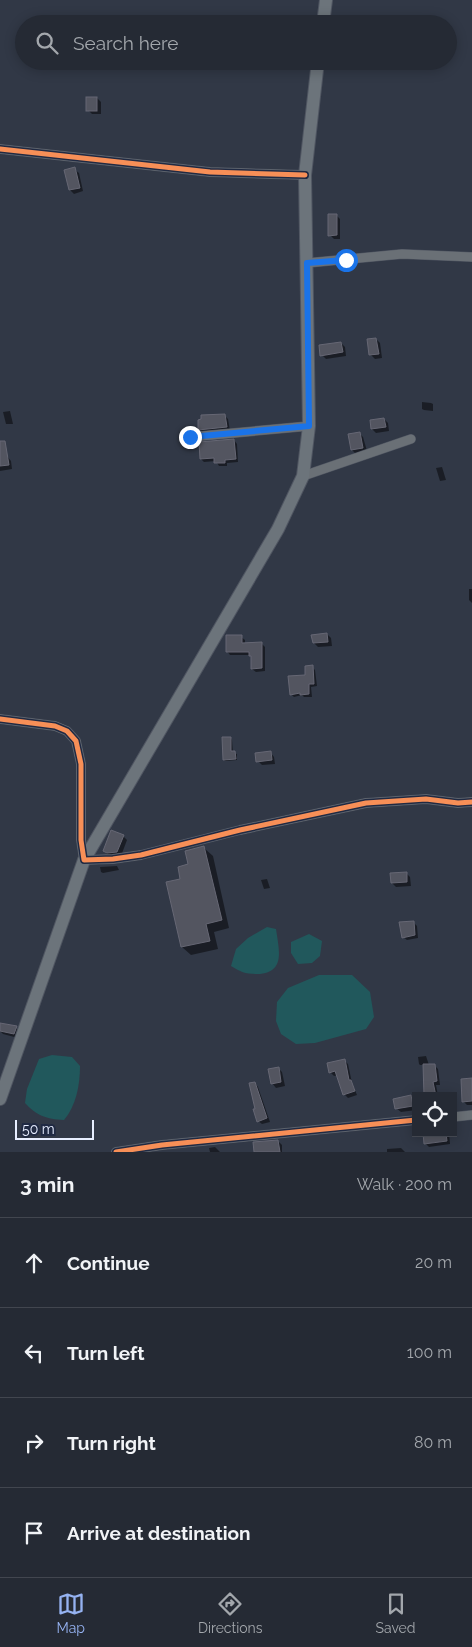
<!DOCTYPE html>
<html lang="en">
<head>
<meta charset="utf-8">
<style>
  :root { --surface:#252a34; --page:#313640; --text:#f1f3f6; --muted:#a3a7ac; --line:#42464f; --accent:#95b2f1 }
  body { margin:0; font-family:Raleway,sans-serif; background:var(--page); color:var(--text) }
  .controls { position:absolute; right:15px; bottom:15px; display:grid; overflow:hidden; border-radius:0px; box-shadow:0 2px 12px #0003 }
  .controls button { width:45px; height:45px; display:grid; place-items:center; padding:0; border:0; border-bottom:1px solid var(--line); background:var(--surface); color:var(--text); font:25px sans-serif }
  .scale { position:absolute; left:15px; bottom:12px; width:79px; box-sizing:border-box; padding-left:5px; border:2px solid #e7eeff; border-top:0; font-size:14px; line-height:18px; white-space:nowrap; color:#e7eeff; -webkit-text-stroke:4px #202a43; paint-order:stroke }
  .stop { position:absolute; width:15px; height:15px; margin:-11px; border:4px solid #1a73e8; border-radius:50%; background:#fff }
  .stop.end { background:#1a73e8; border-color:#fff; box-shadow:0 1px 5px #0008 }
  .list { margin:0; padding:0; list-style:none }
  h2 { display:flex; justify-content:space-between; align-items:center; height:65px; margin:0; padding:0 20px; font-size:21px }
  h2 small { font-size:16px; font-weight:400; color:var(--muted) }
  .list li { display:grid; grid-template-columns:32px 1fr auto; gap:15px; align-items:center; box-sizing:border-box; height:90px; padding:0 20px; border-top:1px solid var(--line) }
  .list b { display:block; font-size:19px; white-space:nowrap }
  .list em { font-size:16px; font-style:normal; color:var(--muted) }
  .icon { flex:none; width:28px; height:28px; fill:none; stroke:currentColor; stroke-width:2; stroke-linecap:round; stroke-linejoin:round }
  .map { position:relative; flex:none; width:472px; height:1152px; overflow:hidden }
  .search { position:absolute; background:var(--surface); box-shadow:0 2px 12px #0003; left:15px; right:15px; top:15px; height:55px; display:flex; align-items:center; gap:12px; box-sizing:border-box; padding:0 18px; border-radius:28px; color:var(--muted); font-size:19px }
  .sheet { height:425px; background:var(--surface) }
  nav { display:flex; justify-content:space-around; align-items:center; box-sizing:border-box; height:70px; border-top:1px solid var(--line); background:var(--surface); font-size:14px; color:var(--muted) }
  nav a { display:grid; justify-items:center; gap:2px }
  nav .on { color:var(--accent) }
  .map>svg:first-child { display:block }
  .water { fill:#21585c }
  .shadow { fill:#0007 }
  .building { fill:#535560; stroke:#666774 }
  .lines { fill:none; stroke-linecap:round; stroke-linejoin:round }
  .street-casing { stroke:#505662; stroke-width:10 }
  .secondary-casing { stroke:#505662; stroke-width:14 }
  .street { stroke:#6a7076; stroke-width:9 }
  .secondary { stroke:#6c747b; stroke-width:12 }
  .cycleway-casing { stroke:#202a43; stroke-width:8 }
  .cycleway { stroke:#f78f57; stroke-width:5 }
  .route { stroke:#1a73e8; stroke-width:6 }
</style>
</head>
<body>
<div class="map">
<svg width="472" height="1152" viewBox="0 0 472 1152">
  <rect width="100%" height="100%" fill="#313846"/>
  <g class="water">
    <path d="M267,927l9,2c3,21 10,44 -19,45 -12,0 -16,-2 -26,-8l5,-17 12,-11z"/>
    <polygon points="309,934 322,941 320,956 312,963 298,964 291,953 291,942"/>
    <polygon points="319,975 352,975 370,992 374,1017 366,1029 315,1043 296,1044 281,1034 276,1021 277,1002 288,988"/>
    <path d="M52,1055l20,2 8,9c0,19 -4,40 -16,54 -18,-1 -27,-4 -39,-17l2,-14 12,-30z"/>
  </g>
  <g class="shadow">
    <polygon points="97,98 101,102 101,114 92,114 88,110"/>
    <polygon points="74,169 79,173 83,191 74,194 70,190"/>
    <polygon points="336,215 340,219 340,239 334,239 330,235"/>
    <polygon points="376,339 380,343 382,358 375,359 371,355"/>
    <polygon points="341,343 345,347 346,356 326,359 322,355"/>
    <polygon points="422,402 431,403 433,404 433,411 424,410 422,409"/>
    <polygon points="10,411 13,424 6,424 3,412"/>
    <polygon points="224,415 228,419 230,431 203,433 200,429"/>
    <polygon points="384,419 388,423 389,431 376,433 372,429 371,421"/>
    <polygon points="359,433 363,437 367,451 356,454 352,450"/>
    <polygon points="234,440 237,444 238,462 227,463 227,466 219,466 216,461 204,462 201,459"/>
    <polygon points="7,456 11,461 12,469 0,471 0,457"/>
    <polygon points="442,467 446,480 440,481 436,468"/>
    <polygon points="469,589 472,589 472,603 469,600"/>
    <polygon points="327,634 331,638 332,646 318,647 314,643"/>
    <polygon points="241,637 245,640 245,644 261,643 265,647 265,671 256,672 252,669 252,657 250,655 230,655 227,651"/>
    <polygon points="312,667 315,670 317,686 311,687 312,697 304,697 302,695 294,697 291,694"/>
    <polygon points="231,738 232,740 233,753 237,754 237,760 226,761 224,760"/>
    <polygon points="270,752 274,757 275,764 262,765 258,761"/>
    <polygon points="123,836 127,840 121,856 108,855 104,851"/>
    <polygon points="204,848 213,856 229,928 214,932 218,949 191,955 182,947 182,880 190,865"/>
    <polygon points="117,866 119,870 103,873 101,872 100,867"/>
    <polygon points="406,873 410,877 411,886 396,887 392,883"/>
    <polygon points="267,879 270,888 264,889 261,880"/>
    <polygon points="413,922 417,926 418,938 407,940 403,937"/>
    <polygon points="0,1024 16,1028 20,1032 18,1038 3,1034 0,1031"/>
    <polygon points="426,1056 429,1065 434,1065 438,1069 440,1085 436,1085 438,1096 416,1096 416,1110 401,1112 396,1108 395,1100 425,1092 424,1065 420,1065 419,1064 418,1057"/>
    <polygon points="345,1061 348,1064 352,1083 357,1095 348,1098 344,1094 338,1075 334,1076 330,1072"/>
    <polygon points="278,1068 282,1072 285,1086 276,1088 272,1083"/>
    <polygon points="472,1079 472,1105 467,1105 463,1101"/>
    <polygon points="255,1083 258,1087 270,1122 262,1124 258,1121"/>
    <polygon points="424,1133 449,1133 450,1144 429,1147 425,1143"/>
    <polygon points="278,1141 282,1145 282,1152 256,1152"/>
    <polygon points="215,1147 220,1152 210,1152 209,1148"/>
    <polygon points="401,1148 405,1152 387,1152 387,1149"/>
  </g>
  <g class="building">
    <rect x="86" y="97" width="11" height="14"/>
    <polygon points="75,167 80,188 69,190 64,170"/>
    <polygon points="328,214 337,214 337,235 328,236"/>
    <polygon points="376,338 379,354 369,355 367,339"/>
    <polygon points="341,342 343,352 320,356 319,345"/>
    <polygon points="225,414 227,427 198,430 198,420 201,419 201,415"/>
    <polygon points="384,418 386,427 371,429 370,420"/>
    <polygon points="360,432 363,448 351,450 348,434"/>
    <polygon points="234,439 236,459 225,460 225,463 214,463 214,458 200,459 199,442"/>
    <polygon points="0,441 5,441 9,465 0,466"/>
    <polygon points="327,633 328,642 313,643 311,635"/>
    <polygon points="226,635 242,635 242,643 262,642 262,668 251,669 251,656 249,656 249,652 226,652"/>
    <polygon points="313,665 314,684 309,684 309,694 300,695 300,693 290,695 288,676 305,675 305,666"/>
    <polygon points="222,737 231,737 231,751 235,751 236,759 223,760"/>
    <polygon points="271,751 272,760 256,762 255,753"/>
    <polygon points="111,830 124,835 117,852 107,853 103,851"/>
    <polygon points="204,846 222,920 206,924 210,941 181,947 166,882 180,879 178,867 188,864 185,851"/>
    <polygon points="407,872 407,882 391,883 390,873"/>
    <polygon points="414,921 415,935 402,938 399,922"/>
    <polygon points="0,1023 17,1026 14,1034 0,1031"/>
    <polygon points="345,1059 349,1080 351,1080 355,1091 343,1095 335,1071 329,1073 327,1063"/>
    <polygon points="423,1064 435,1064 437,1081 433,1082 436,1096 424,1096"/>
    <polygon points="279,1067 281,1082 271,1084 268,1069"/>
    <polygon points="472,1078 472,1101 462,1102 461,1079"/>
    <polygon points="255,1082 267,1118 257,1122 253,1109 255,1109 249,1083"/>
    <polygon points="411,1095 413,1106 395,1109 393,1099"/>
    <polygon points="423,1133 446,1133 447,1141 424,1144"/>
    <polygon points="278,1140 280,1152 254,1152 253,1142"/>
  </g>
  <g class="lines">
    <defs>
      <g id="street">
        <polyline points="0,149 210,172 305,175"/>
        <polyline points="307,263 402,254 472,257"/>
        <polyline points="190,437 309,426"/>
        <polyline points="303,476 411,439"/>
        <polyline points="0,719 55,726 67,731 76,741 81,764 81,840 84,860 113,859 141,855 240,830 366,803 426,799 458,803 472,802"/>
        <polyline points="453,1117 472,1115"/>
        <polyline points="116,1152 162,1145 416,1120"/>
      </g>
      <g id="secondary">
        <polyline points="323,24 326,0"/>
        <polyline points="0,1099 84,860 278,529 303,476 309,426 305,175 318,61"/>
      </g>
    </defs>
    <use href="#street" class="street-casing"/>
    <use href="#secondary" class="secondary-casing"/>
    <use href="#street" class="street"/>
    <use href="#secondary" class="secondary"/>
    <defs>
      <g id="cycleway">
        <polyline points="0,149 210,172 305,175"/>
        <polyline points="0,719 55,726 67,731 76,741 81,764 81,840 84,860 113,859 141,855 240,830 366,803 426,799 458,803 472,802"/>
        <polyline points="116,1152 162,1145 416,1120"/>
      </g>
    </defs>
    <use href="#cycleway" class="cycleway-casing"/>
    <use href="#cycleway" class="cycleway"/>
  </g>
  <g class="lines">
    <polyline class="route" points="190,437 309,426 307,263 346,260"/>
  </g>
</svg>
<div class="controls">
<button><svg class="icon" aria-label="locate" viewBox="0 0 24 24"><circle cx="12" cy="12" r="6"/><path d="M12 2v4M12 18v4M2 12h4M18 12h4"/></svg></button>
</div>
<div class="scale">50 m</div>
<div class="stop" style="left:346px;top:260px"></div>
<div class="stop end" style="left:190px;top:437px"></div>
<div class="search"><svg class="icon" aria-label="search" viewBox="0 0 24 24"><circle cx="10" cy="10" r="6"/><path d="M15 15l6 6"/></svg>Search here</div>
</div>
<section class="sheet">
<h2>3 min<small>Walk · 200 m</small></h2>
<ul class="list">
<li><svg class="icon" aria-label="ahead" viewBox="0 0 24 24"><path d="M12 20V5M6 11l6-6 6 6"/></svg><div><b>Continue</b></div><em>20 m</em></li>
<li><svg class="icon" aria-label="left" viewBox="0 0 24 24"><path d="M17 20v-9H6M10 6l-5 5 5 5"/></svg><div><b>Turn left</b></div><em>100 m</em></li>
<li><svg class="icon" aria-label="right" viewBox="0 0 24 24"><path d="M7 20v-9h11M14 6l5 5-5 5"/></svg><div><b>Turn right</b></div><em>80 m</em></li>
<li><svg class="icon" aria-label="arrive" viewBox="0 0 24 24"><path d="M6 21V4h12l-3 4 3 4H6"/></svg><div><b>Arrive at destination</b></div></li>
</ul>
</section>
<nav>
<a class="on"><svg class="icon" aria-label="map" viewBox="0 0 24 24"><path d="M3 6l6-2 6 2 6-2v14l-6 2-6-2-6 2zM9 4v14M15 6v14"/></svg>Map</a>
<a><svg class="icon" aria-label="directions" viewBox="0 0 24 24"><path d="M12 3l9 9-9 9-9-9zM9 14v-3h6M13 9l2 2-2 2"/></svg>Directions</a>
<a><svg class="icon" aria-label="saved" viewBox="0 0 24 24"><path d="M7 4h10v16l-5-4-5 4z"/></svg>Saved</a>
</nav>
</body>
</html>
